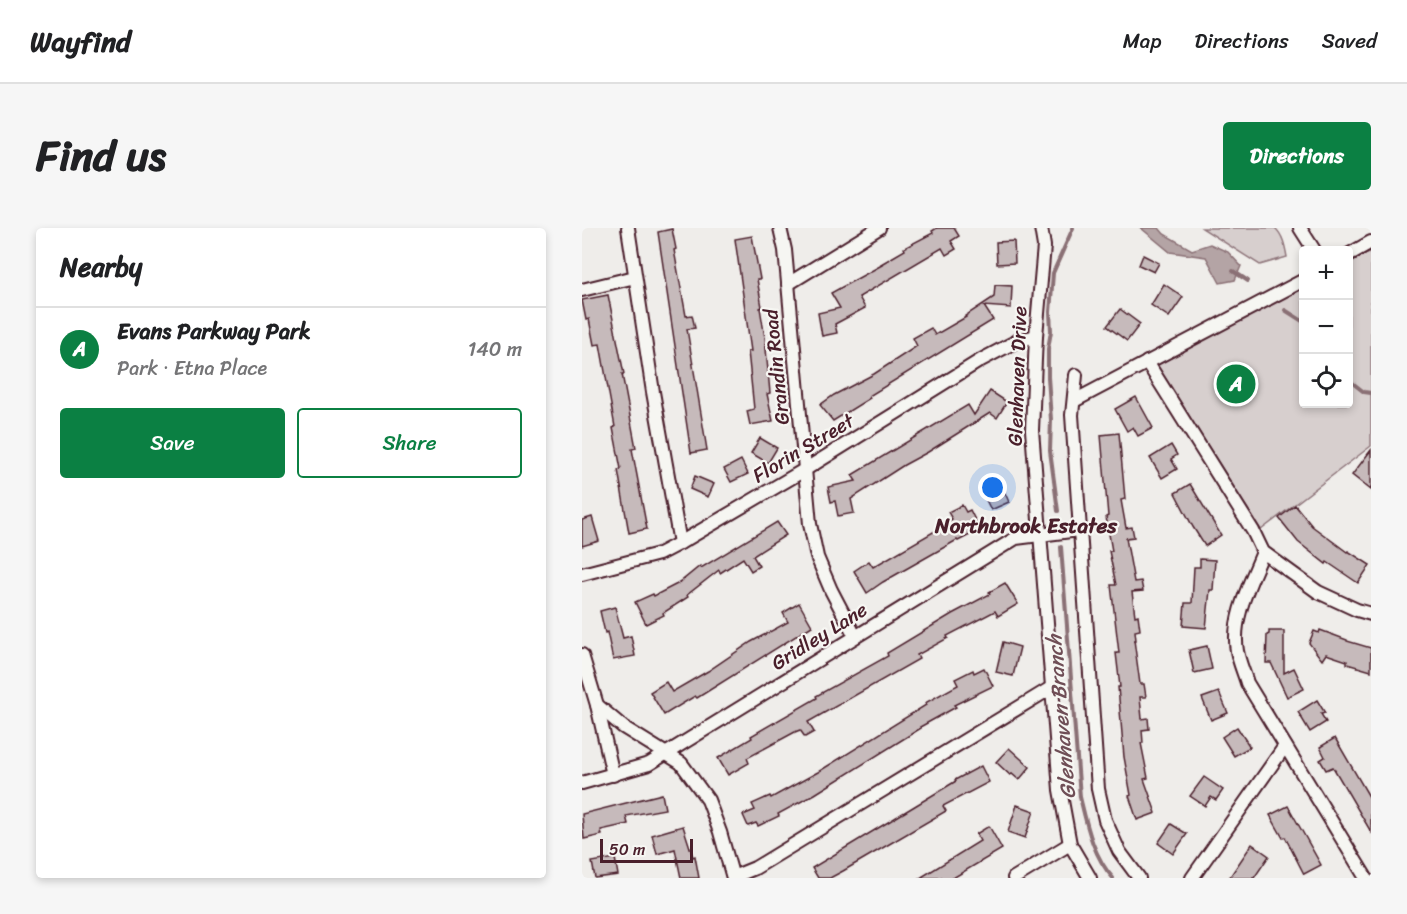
<!DOCTYPE html>
<html lang="en">
<head>
<meta charset="utf-8">
<style>
  :root { --surface:#fff; --page:#f6f6f6; --text:#202124; --muted:#757577; --line:#e0e0e0; --accent:#0b8043 }
  body { margin:0; font-family:Sriracha,sans-serif; background:var(--page); color:var(--text) }
  .controls { position:absolute; right:18px; top:18px; display:grid; overflow:hidden; border-radius:6px; box-shadow:0 3px 9px #0003 }
  .controls button { width:54px; height:54px; display:grid; place-items:center; padding:0; border:0; border-bottom:2px solid var(--line); background:var(--surface); color:var(--text); font:30px sans-serif }
  .scale { position:absolute; left:18px; bottom:15px; width:93px; box-sizing:border-box; padding-left:6px; border:3px solid #4a1f2b; border-top:0; font-size:16px; line-height:21px; white-space:nowrap; color:#4a1f2b; -webkit-text-stroke:4px #f6f6f2; paint-order:stroke }
  .you { position:absolute; left:411px; top:260px; width:21px; height:21px; margin:-15px; border:4px solid #fff; border-radius:50%; background:#1a73e8; box-shadow:0 0 0 9px #1a73e833 }
  .badge { display:grid; place-items:center; width:39px; height:39px; border-radius:50%; background:var(--accent); color:#fff; font-size:20px; font-weight:700 }
  .pin { position:absolute; translate:-50% -50%; border:3px solid #fff; box-shadow:0 2px 6px #0006 }
  .list { margin:0; padding:0; list-style:none }
  h2 { display:flex; justify-content:space-between; align-items:center; height:78px; margin:0; padding:0 24px; font-size:26px }
  h2 small { font-size:20px; font-weight:400; color:var(--muted) }
  .list li { display:grid; grid-template-columns:39px 1fr auto; gap:18px; align-items:center; box-sizing:border-box; height:84px; padding:0 24px; border-top:2px solid var(--line) }
  .list b { display:block; font-size:22px; white-space:nowrap }
  .list p { margin:0; font-size:20px; white-space:nowrap; color:var(--muted) }
  .list em { font-size:20px; font-style:normal; color:var(--muted) }
  .actions { display:flex; gap:12px; padding:18px 24px }
  .actions a { flex:1; padding:14px 0; border:2px solid var(--accent); border-radius:6px; text-align:center; font-size:21px; color:var(--accent) }
  .actions .main { background:var(--accent); color:#fff }
  .icon { flex:none; width:33px; height:33px; fill:none; stroke:currentColor; stroke-width:2; stroke-linecap:round; stroke-linejoin:round }
  .map { position:relative; flex:none; width:789px; height:650px; overflow:hidden; border-radius:6px }
  header { display:flex; align-items:center; gap:36px; box-sizing:border-box; height:84px; padding:0 30px; background:var(--surface); border-bottom:2px solid var(--line) }
  header strong { font-size:28px }
  nav { display:flex; gap:33px; margin-inline-start:auto; font-size:21px }
  .intro { display:flex; align-items:center; justify-content:space-between; box-sizing:border-box; height:144px; padding:0 36px }
  h1 { margin:0; font-size:42px }
  .button { padding:15px 27px; border-radius:6px; background:var(--accent); color:#fff; font-size:21px; font-weight:700 }
  main { display:flex; gap:36px; padding:0 36px }
  aside { flex:1; background:var(--surface); border-radius:6px; box-shadow:0 3px 9px #0003 }
  .map>svg:first-child { display:block }
  .green { fill:#d7cfce; stroke:#90777c; stroke-width:1.5 }
  .water { fill:#b4a4a5; stroke:#8a6f74; stroke-width:1.5 }
  .lines { fill:none; stroke-linecap:round; stroke-linejoin:round }
  .stream { stroke:#8a6f74; stroke-width:4 }
  .building { fill:#c6babb; stroke:#4a1f2b; stroke-width:1.5 }
  .minor-casing { stroke:#4a1f2b; stroke-width:16 }
  .minor { stroke:#f6f6f2; stroke-width:12 }
  .labels { text-anchor:middle; stroke-width:4.5; stroke-linejoin:round; paint-order:stroke }
  .street-label { font-size:20px; fill:#4a1f2b; stroke:#f6f6f2 }
  .neighbourhood-label { font-size:21px; font-weight:bold; fill:#4a1f2b; stroke:#f6f6f2 }
  .water-label { font-size:21px; font-style:italic; fill:#6f4e56; stroke:#f6f6f2 }
</style>
</head>
<body>
<header>
<strong>Wayfind</strong>
<nav><a>Map</a><a>Directions</a><a>Saved</a></nav>
</header>
<div class="intro"><h1>Find us</h1><a class="button">Directions</a></div>
<main>
<aside>
<h2>Nearby<small></small></h2>
<ul class="list">
<li><span class="badge">A</span><div><b>Evans Parkway Park</b><p>Park · Etna Place</p></div><em>140 m</em></li>
</ul>
<div class="actions"><a class="main">Save</a><a>Share</a></div>
</aside>
<div class="map">
<svg width="789" height="650" viewBox="0 0 789 650">
  <rect width="100%" height="100%" fill="#efedea"/>
  <filter id="ink" filterUnits="userSpaceOnUse"><feTurbulence type="fractalNoise" baseFrequency=".0167" numOctaves="2"/><feDisplacementMap in="SourceGraphic" scale="12" xChannelSelector="R" yChannelSelector="G"/><feConvolveMatrix kernelMatrix="1 2 1 2 8 2 1 2 1" color-interpolation-filters="sRGB"/></filter>
  <g filter="url(#ink)">
    <g class="green">
      <path d="M620,0h73c8,7 10,18 12,29l-27,8z"/>
      <polygon points="789,23 789,218 679,302 575,137 721,59 722,176 766,176 767,35"/>
    </g>
    <polygon class="water" points="559,0 577,0 582,6 610,22 628,16 646,24 659,38 653,52 638,55 624,29 588,24"/>
    <g class="lines">
      <g class="stream">
        <polyline points="651,43 666,53"/>
        <polyline points="703,82 722,94"/>
        <polyline points="766,144 768,153 782,164 789,165"/>
        <polyline points="476,283 468,223 469,192 466,149 466,121 469,103 468,84 471,45 491,0"/>
        <path d="M479,319l19,250c7,29 13,59 33,81"/>
      </g>
    </g>
    <g class="building">
      <polygon points="355,0 372,0 377,8 369,13 374,21 364,27 360,20 277,69 283,80 253,96 255,105 240,108 236,85 258,80 249,65 300,37 299,36 323,22 322,20 351,5 350,3"/>
      <polygon points="90,1 94,21 92,22 104,88 110,87 113,100 105,101 125,222 109,225 76,4"/>
      <polygon points="170,8 178,51 175,51 180,79 178,80 183,110 188,165 185,166 191,193 168,197 165,183 172,181 166,123 169,123 153,11"/>
      <polygon points="432,13 433,35 415,36 414,14"/>
      <polygon points="561,27 577,35 572,44 557,37"/>
      <polygon points="582,56 601,69 587,89 569,77"/>
      <polygon points="413,57 430,58 429,80 402,78 411,92 287,168 288,170 251,193 238,177 252,167 292,146 335,118 331,110 349,100 353,107 384,89 383,88 412,69"/>
      <polygon points="26,67 42,146 40,146 54,220 50,221 65,301 47,305 36,242 39,241 31,200 33,199 18,116 12,117 7,91 4,92 0,72"/>
      <polygon points="538,81 558,96 545,113 525,98"/>
      <polygon points="408,163 425,174 415,190 408,185 346,224 322,237 269,271 272,285 256,288 253,273 249,274 246,259 274,253 270,247 386,177 392,187"/>
      <polygon points="554,169 571,200 556,208 551,199 545,203 533,181"/>
      <polygon points="537,205 543,271 539,272 544,300 550,299 552,309 544,310 552,354 559,353 561,363 550,364 553,388 556,387 558,402 553,403 554,412 552,412 558,456 562,456 564,469 558,469 560,491 566,490 567,501 560,502 561,515 559,515 566,550 562,551 574,585 555,592 547,568 549,567 542,529 536,459 538,459 534,425 537,425 529,357 534,357 527,323 530,323 524,289 526,288 519,207"/>
      <polygon points="178,210 195,220 186,235 169,225"/>
      <polygon points="589,217 595,227 589,231 595,241 580,250 568,230"/>
      <polygon points="789,222 789,262 770,247"/>
      <polygon points="159,232 166,246 149,254 142,241"/>
      <polygon points="113,248 132,256 126,269 108,261"/>
      <polygon points="416,249 427,274 409,282 397,258"/>
      <polygon points="608,256 639,307 623,318 611,299 593,265"/>
      <polygon points="380,277 384,284 388,282 398,302 376,313 375,312 301,354 285,365 272,343 287,333 291,339 367,295 366,293 370,291 366,284"/>
      <polygon points="713,277 730,298 765,324 766,323 788,337 776,355 745,334 744,336 716,314 697,290"/>
      <polygon points="10,289 17,313 0,318 0,292"/>
      <polygon points="195,294 204,307 171,328 177,338 169,343 161,330 138,345 137,342 105,367 106,369 81,385 82,387 64,396 53,374 71,366 72,368 97,355 118,338 119,340"/>
      <polygon points="618,331 633,332 631,362 628,362 624,400 601,398 603,375 610,375 612,339 618,339"/>
      <polygon points="423,355 436,376 416,388 413,383 365,408 366,410 335,427 337,431 226,494 232,504 223,509 218,502 213,504 165,530 167,535 146,547 136,530 170,510 169,508 235,470 234,468 306,428 305,425 370,386 408,366 407,364"/>
      <polygon points="217,375 230,398 115,470 113,468 82,487 68,464 84,454 90,464 126,443 169,414 206,394 201,385"/>
      <polygon points="33,379 41,410 49,408 53,428 31,432 25,404 23,405 18,383"/>
      <polygon points="738,402 765,412 765,413 789,420 789,443 765,436 765,433 744,426 740,432 727,415 732,403 737,405"/>
      <polygon points="687,403 702,403 702,445 712,440 722,461 705,469 689,435 684,435 685,407 687,406"/>
      <polygon points="421,414 438,419 431,448 414,444"/>
      <polygon points="625,418 630,441 612,445 607,422"/>
      <polygon points="402,440 411,458 372,477 374,479 338,499 339,500 233,566 196,586 197,588 176,598 174,595 166,598 161,587 173,582 170,576 188,568 189,570 236,544 344,477 343,475 376,457 373,451 391,442 392,445"/>
      <polygon points="637,464 646,485 629,492 620,470"/>
      <polygon points="735,472 743,485 739,486 744,494 728,504 716,484"/>
      <polygon points="655,499 668,519 652,528 640,509"/>
      <polygon points="753,510 789,572 789,604 751,539 744,542 738,532 743,529 738,519"/>
      <polygon points="427,520 448,539 437,552 430,546 428,547 414,534"/>
      <polygon points="399,538 407,554 361,578 364,583 261,643 248,650 236,650 230,640 336,576 374,553 373,552"/>
      <polygon points="622,549 641,562 634,572 629,569 623,578 608,568"/>
      <polygon points="80,566 83,581 44,588 46,596 19,602 20,607 2,611 0,586"/>
      <polygon points="435,577 452,583 443,610 426,604"/>
      <polygon points="706,578 739,637 722,646 703,609 701,610 688,587"/>
      <polygon points="589,596 605,606 591,626 576,615"/>
      <polygon points="101,598 111,629 113,628 117,650 99,650 93,621 75,626 70,607"/>
      <polygon points="407,598 420,621 371,650 338,650 398,613 394,606"/>
      <polygon points="670,616 687,628 672,650 647,650"/>
      <polygon points="33,630 36,647 13,650 10,634"/>
    </g>
    <g class="lines">
      <defs>
        <g id="minor">
          <polyline points="46,0 71,164 98,315"/>
          <polyline points="198,0 203,22 228,296 235,329 249,362 273,408"/>
          <polyline points="459,0 462,18 454,108 450,202 478,562 488,616 508,650"/>
          <polyline points="718,0 732,22"/>
          <polyline points="766,27 789,14"/>
          <polyline points="206,56 297,0"/>
          <polyline points="0,62 53,49"/>
          <polyline points="565,134 671,303 681,324 736,364 775,382 789,386"/>
          <polyline points="494,147 490,187 516,561 523,592 537,623 557,650"/>
          <polyline points="492,173 722,52"/>
          <path d="M681,324c-12,30 -32,66 -26,99 2,11 7,22 10,32l119,195"/>
          <polyline points="0,346 77,326 98,315 224,241 399,132 435,113 454,108"/>
          <polyline points="0,427 15,477 31,547"/>
          <polyline points="15,477 41,499 99,535 126,572 138,604 151,650"/>
          <polyline points="0,555 67,536 434,310 497,302"/>
          <polyline points="151,649 173,640 469,460"/>
          <polyline points="432,650 488,616"/>
          <polyline points="610,650 703,518"/>
        </g>
      </defs>
      <use href="#minor" class="minor-casing"/>
      <use href="#minor" class="minor"/>
    </g>
  </g>
  <g class="labels">
    <g class="street-label">
      <text transform="translate(194 139) rotate(-96)" y="7">Grandin Road</text>
      <text transform="translate(435 148) rotate(-88)" y="7">Glenhaven Drive</text>
      <text transform="translate(221 220) rotate(-31)" y="7">Florin Street</text>
      <text transform="translate(237 408) rotate(-32)" y="7">Gridley Lane</text>
    </g>
    <g class="neighbourhood-label">
      <text x="444" y="305">Northbrook Estates</text>
    </g>
    <g class="water-label">
      <text transform="translate(479 489) rotate(-95)" y="7">Glenhaven Branch</text>
    </g>
  </g>
</svg>
<div class="controls">
<button>+</button>
<button>−</button>
<button><svg class="icon" aria-label="locate" viewBox="0 0 24 24"><circle cx="12" cy="12" r="6"/><path d="M12 2v4M12 18v4M2 12h4M18 12h4"/></svg></button>
</div>
<div class="scale">50 m</div>
<div class="you"></div>
<div class="pin badge" style="left:654px;top:156px">A</div>
</div>
</main>
</body>
</html>
